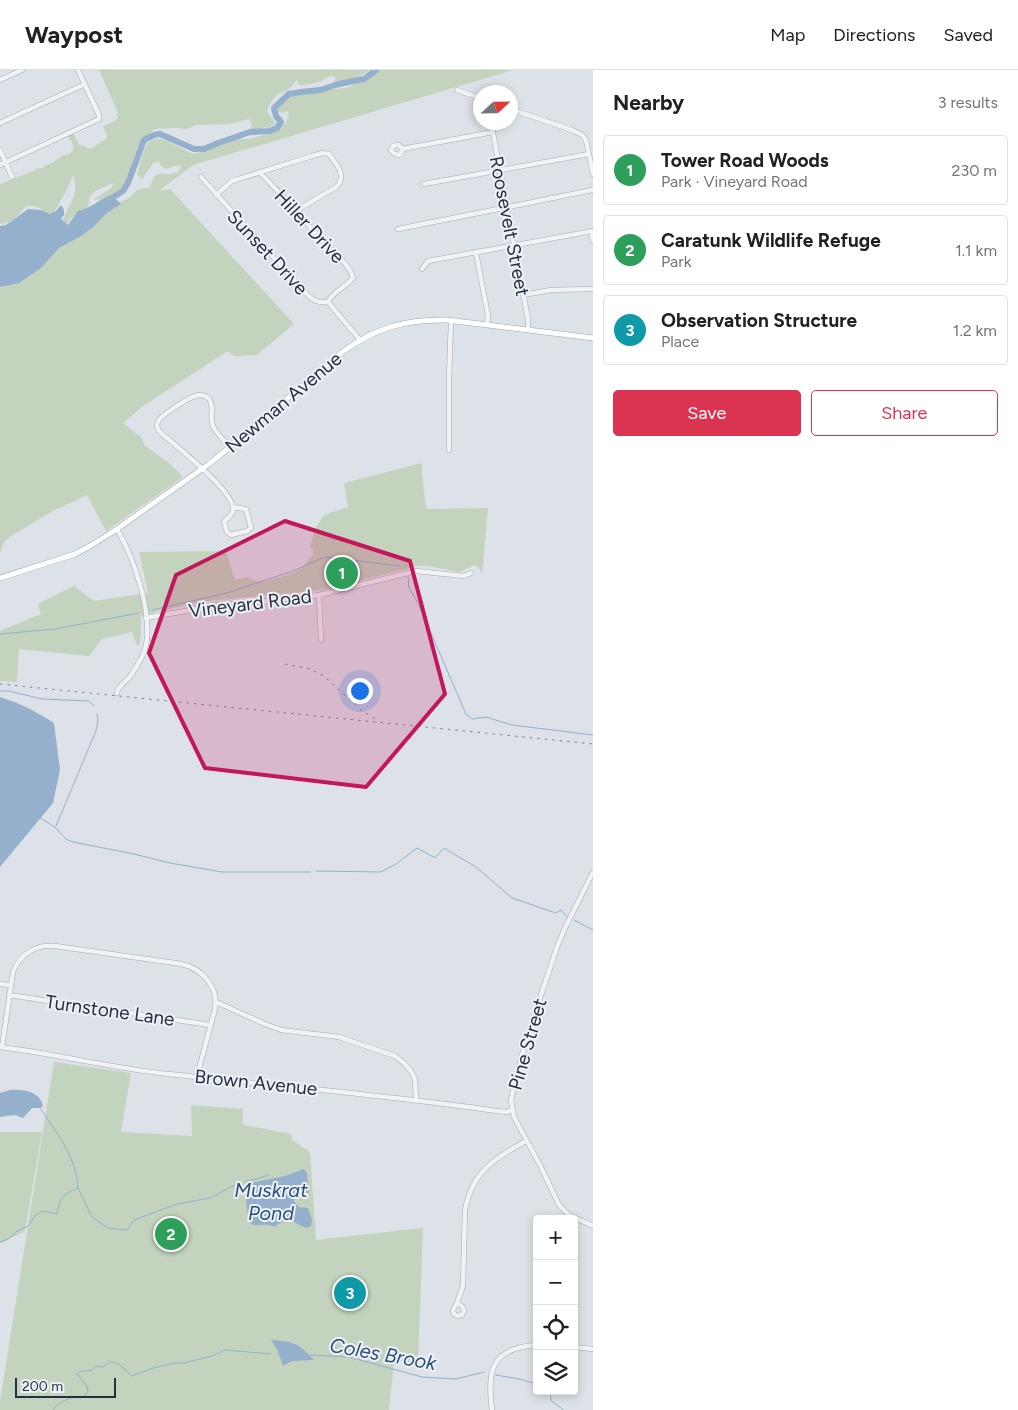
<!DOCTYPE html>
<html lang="en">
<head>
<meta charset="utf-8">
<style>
  :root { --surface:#fff; --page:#f2f2f2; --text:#202124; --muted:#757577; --line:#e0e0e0; --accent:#db3450 }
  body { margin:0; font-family:Figtree,sans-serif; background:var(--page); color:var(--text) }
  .controls { position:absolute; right:15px; bottom:15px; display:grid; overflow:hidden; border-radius:5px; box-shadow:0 2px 8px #0003 }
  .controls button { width:45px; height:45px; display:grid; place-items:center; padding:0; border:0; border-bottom:1px solid var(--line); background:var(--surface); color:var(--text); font:25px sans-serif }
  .compass { position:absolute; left:473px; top:15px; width:45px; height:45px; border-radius:50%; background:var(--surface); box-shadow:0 2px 8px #0003; rotate:68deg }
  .scale { position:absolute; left:15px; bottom:12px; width:101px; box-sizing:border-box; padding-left:5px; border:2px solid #252f41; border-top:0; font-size:14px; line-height:18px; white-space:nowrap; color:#252f41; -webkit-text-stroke:4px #ecf1f6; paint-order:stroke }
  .you { position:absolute; left:359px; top:620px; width:18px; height:18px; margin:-12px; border:4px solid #fff; border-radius:50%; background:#1a73e8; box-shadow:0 0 0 8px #1a73e833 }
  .badge { display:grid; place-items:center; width:32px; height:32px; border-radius:50%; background:var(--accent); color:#fff; font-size:16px; font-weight:700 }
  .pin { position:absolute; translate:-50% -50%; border:2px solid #fff; box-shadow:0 1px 5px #0006 }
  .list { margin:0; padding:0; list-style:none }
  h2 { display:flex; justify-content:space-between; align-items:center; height:65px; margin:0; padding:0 20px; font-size:21px }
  h2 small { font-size:16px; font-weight:400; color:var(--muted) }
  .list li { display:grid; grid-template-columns:32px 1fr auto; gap:15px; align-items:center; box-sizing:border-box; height:70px; margin:0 10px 10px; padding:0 10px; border:1px solid var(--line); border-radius:5px }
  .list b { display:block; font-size:19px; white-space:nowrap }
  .list p { margin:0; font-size:16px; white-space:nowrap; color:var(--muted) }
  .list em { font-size:16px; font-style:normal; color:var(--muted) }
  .actions { display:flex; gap:10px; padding:15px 20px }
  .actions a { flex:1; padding:11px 0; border:1px solid var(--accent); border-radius:5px; text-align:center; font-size:18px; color:var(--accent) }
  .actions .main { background:var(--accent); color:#fff }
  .icon { flex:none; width:28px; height:28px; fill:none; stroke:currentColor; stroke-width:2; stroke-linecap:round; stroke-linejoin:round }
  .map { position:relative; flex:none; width:593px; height:1340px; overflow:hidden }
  header { display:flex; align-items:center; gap:30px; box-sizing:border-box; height:70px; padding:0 25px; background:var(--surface); border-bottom:1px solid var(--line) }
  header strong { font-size:24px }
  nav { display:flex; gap:28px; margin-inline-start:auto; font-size:18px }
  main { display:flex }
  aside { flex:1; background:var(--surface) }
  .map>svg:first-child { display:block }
  .green { fill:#c3d3bd }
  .water { fill:#94b0cc }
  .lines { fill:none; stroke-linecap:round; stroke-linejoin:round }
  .stream { stroke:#94b0cc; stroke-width:1 }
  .river { stroke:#94b0cc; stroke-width:6 }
  .minor-casing { stroke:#a2a9b3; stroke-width:5.5 }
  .major-casing { stroke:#9ba6b5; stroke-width:6 }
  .minor { stroke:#f0f2f6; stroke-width:4.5 }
  .major { stroke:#fff; stroke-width:5 }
  .rail { stroke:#758194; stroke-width:1; stroke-dasharray:2.5 5; stroke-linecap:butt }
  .marked { fill:#c2185b; fill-opacity:0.2; stroke:#c2185b; stroke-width:4; stroke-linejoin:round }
  .labels { text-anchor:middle; stroke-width:4; stroke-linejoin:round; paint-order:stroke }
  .street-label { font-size:19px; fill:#252f41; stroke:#ecf1f6 }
  .water-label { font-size:20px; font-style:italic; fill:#2b4f78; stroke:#ecf1f6 }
</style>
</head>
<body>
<header>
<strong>Waypost</strong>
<nav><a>Map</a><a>Directions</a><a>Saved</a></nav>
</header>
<main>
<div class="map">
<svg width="593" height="1340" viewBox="0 0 593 1340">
  <rect width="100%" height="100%" fill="#dde2e8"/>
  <g class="green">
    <path d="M99,0h271l-16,9 -17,6 -4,-2 3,-5 -5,-2c-11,6 -20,9 -32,9l-2,-5 -9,10 -12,5 -7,10 -2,7 9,12 -7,3 -19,3 2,-6 -3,-5 -19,5 -35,1 -8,4 -12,-1 -20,1 -15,13 -17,47c-6,6 -20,12 -29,10l18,-11 1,-5 -18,8 -5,5 -2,11 -4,7c-14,0 -15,7 -21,18 -3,-25 19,-29 10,-57l-6,14 -16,29 -7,-4c-4,-8 -11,-9 -19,-7 -7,9 -13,16 -25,17v-40l34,-13 2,-2 6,-1 4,-3 7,-2c4,-5 10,-8 16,-9l5,-5 -2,-7 -6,-7 6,-3 7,13 6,1 3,3 6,-1 2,-3 10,-6 1,-3 -4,-10 10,-4 5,-4 -1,-5h1z"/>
    <path d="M378,0h135l-320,95 -34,26 11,-2 124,135 -37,31 -23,1 -6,-5 -85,55 -20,17 19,15 2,7 25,18 14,14 -77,54 -19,-36 -32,15 -44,26 -7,6 -4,11v-266l5,-1 32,-28 31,-15 49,-39 13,-7 7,-7 13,-3 4,-11c10,-5 13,1 24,-4l3,-6h-7l-8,3 -5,-3 -3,-5 -5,2 -10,15 -1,1 -4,-3c-1,-7 3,-14 5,-22 7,-26 25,-12 42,-4 2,1 4,3 7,3 11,2 29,-11 39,-14 5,-1 11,0 16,0 15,-2 35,-8 42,-22l-1,-6 -6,2 -7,-3 1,-5 6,-5 6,-3 29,-6 29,-3 15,-6 3,-5z"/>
    <path d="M422,393v12l4,34 62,-1 -6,67c-5,-17 -13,-6 -23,-3l-31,-6h-11l-94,24 -116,11 -25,5 -41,10v17l-2,13 -2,-1 -5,-13 -30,7 -13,17 -70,-7 -2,33 -17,-1v-50l41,-17 -3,-10 36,-18 20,15 54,-8 -9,-41 87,-1 9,29 12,-3 10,4 7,1 29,-9 9,-5 11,-14v-3l-3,-4 5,-18 9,-14 24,-8 -4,-24z"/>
    <polygon points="54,992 131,1003 121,1062 192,1066 191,1035 243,1039 243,1055 291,1064 292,1070 310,1082 316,1170 423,1158 418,1292 394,1292 389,1340 0,1340 0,1332"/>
    <polygon points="0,1062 42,1062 25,1161 0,1174"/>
  </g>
  <g class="water">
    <path d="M112,125l9,9 -13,8 -15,15 -12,9 -22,12 -18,20 -12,8 -10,7 -19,4v-61l6,-1 22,-16 12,1 10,4 6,-3 5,-6 3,5v5l-3,4 7,6 10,-14c13,-2 22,-13 34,-16z"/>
    <path d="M0,627c20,6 37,15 54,26l6,47 -7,33 -53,64z"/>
    <path d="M10,1020c13,-1 30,1 33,16l-3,2h-8l-9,10 -8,-3 -15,2v-24z"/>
    <path d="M304,1099l3,4 2,19 -1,1c-6,2 -12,2 -14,8l5,6 9,1 4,12 -1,6 -4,2c-19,-6 -13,-14 -33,-1 -7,-4 -13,-1 -20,-2 -1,-1 -3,-1 -3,-2 -4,-4 -6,-31 -5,-36l9,-5 30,-6z"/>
    <path d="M271,1270c24,2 26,2 43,20l-22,1 -9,5c-3,-10 -6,-18 -12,-26z"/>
  </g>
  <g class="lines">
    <g class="stream">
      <polyline points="408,507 409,518 418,533 466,644 472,649 486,647 512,655 593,665"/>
      <polyline points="152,540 227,523 293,501 325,487 400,496"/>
      <polyline points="0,564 55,559 139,543"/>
      <polyline points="0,621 9,621 42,629 89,631 94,636"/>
      <polyline points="38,747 55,757 66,769 73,772 134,784 170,793 222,802 311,802"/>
      <polyline points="56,756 96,661 98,650 97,644"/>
      <polyline points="316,801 381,802 396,794 417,778 435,788 444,778 476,797 512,828 556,843 561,840 567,847"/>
      <polyline points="574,850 593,860"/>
      <polyline points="245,1112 269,1105"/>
      <polyline points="78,1118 92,1147 108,1158 127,1160 134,1150 177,1134 210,1128 237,1114"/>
      <path d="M0,1172l8,-3 9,-8 11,-5 7,-10 7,-5 15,3c3,-17 5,-19 21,-26 -1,-30 -22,-56 -38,-80"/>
      <polyline points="309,1285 349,1287 422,1307 456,1309 484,1302"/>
      <polyline points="496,1305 519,1309 537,1314"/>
      <path d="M550,1321c1,3 0,5 1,7 0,7 9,7 12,12"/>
      <path d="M53,1340c7,-10 20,-14 32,-14l3,-5 -1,-5 -10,-12 2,-2 13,-2 4,-4 7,1 7,-5 9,2 13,12 21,-8 21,-5h9l29,-7 13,-6 46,4"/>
    </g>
    <polyline class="river" points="107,131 123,121 128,113 144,70 154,65 160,64 194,79 204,79 218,73 250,62 270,61 277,58 281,52 276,46 274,38 289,24 301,22 320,20 339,14 364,9 376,0"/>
    <defs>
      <g id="minor">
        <polyline points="0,10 22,0"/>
        <polyline points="457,20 480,28"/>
        <polyline points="510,39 572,60 582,65 586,70 593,104"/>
        <polyline points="491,52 528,249 528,260"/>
        <polyline points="0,53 85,14"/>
        <polyline points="402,79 401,84 398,85 393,83 391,80 393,76 396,75 399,75 402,79 493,62"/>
        <polyline points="0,80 12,107"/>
        <polyline points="0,95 99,49 99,45 78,0"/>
        <path d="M259,102c24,23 45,49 68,74 10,10 22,18 26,32 -7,9 -21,14 -25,24"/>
        <path d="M201,107l102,113c7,8 13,14 25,12l32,38"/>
        <polyline points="424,114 589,84"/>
        <path d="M216,125l16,-14 80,-25 11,-3 6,1c7,10 19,22 7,33l-40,24"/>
        <polyline points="398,159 593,120"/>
        <polyline points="591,161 593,171"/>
        <polyline points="476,183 488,245 487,255"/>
        <polyline points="422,199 428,191 593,161"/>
        <polyline points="523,225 551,220 593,219"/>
        <path d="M230,377c-5,-6 -14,-13 -17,-21 -4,-9 2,-19 -4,-27 -2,-3 -7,-4 -11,-4 -7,1 -35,19 -39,25 -3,4 -2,7 0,11 14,13 77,61 74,79 0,5 -6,8 -9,12l3,10 4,3 16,-4 4,-3 -5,-19 -13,-2"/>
        <polyline points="449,380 449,307 451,251"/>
        <polyline points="319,525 321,570"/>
        <polyline points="146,548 219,535 270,531 319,525 416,501 464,506 471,503"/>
        <path d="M117,623c1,-7 10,-12 14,-18 5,-6 8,-13 12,-20 14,-33 -9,-97 -26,-126"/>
        <polyline points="593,802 564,860 557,877 529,961 520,992 511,1030 514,1047 541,1097 559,1135 569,1145 593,1156"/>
        <polyline points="0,914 10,915"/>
        <polyline points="9,925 210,955"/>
        <polyline points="216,932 265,954 281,960 339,967 395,986 404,993 411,1001 415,1009 416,1030"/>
        <path d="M0,977c56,7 112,21 168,27 110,12 219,21 328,37l11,1 5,-2"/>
        <path d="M2,977l11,-75c7,-18 23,-28 42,-26l127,18c20,5 37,23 33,45l-18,67"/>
        <path d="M457,1233l-4,7 1,4 3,2 5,-1 2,-4 -1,-4 -6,-4 6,-17 2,-76c7,-38 30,-52 61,-69"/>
        <polyline points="574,1277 593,1279"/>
        <path d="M492,1340c-5,-40 -1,-62 45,-65"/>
      </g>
      <path id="major" d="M0,508l75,-24 15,-8 24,-15 95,-67 27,-22 105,-89c34,-25 64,-34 106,-33l146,18"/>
    </defs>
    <use href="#minor" class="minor-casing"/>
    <use href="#major" class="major-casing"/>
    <use href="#minor" class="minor"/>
    <use href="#major" class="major"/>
    <g class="rail">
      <polyline points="285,594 310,599 324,606 362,641 378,650"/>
      <polyline points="0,614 593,674"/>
    </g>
  </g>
  <path class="marked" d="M285,451l125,40 35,133 -79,93 -161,-19 -56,-115 27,-78z"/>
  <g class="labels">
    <g class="street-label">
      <text transform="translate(310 156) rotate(47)" y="7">Hiller Drive</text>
      <text transform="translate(510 156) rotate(79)" y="7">Roosevelt Street</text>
      <text transform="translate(268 182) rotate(47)" y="7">Sunset Drive</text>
      <text transform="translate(283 332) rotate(-40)" y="7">Newman Avenue</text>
      <text transform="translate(250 533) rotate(-7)" y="7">Vineyard Road</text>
      <text transform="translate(110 940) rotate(8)" y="7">Turnstone Lane</text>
      <text transform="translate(527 974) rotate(-74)" y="7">Pine Street</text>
      <text transform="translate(256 1012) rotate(6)" y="7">Brown Avenue</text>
    </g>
    <g class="water-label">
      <text x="271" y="1127">Muskrat<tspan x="271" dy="23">Pond</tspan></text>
      <text transform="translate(383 1284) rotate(10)" y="7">Coles Brook</text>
    </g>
  </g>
</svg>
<div class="controls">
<button>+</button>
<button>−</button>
<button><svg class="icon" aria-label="locate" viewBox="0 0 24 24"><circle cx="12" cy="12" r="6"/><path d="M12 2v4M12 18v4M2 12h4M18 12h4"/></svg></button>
<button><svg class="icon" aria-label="layers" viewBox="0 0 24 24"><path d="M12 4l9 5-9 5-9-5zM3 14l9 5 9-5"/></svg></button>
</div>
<svg class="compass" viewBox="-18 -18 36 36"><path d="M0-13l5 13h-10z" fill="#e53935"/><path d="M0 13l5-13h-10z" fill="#757577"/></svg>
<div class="scale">200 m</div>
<div class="you"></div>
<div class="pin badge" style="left:342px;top:503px;background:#2e9e5b">1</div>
<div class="pin badge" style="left:171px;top:1164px;background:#2e9e5b">2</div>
<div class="pin badge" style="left:350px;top:1223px;background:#0f9aa8">3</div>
</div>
<aside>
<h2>Nearby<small>3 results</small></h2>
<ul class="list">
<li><span class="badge" style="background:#2e9e5b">1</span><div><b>Tower Road Woods</b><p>Park · Vineyard Road</p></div><em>230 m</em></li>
<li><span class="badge" style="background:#2e9e5b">2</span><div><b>Caratunk Wildlife Refuge</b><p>Park</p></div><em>1.1 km</em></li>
<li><span class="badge" style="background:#0f9aa8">3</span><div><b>Observation Structure</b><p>Place</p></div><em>1.2 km</em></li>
</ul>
<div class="actions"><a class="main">Save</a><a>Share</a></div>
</aside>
</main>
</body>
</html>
